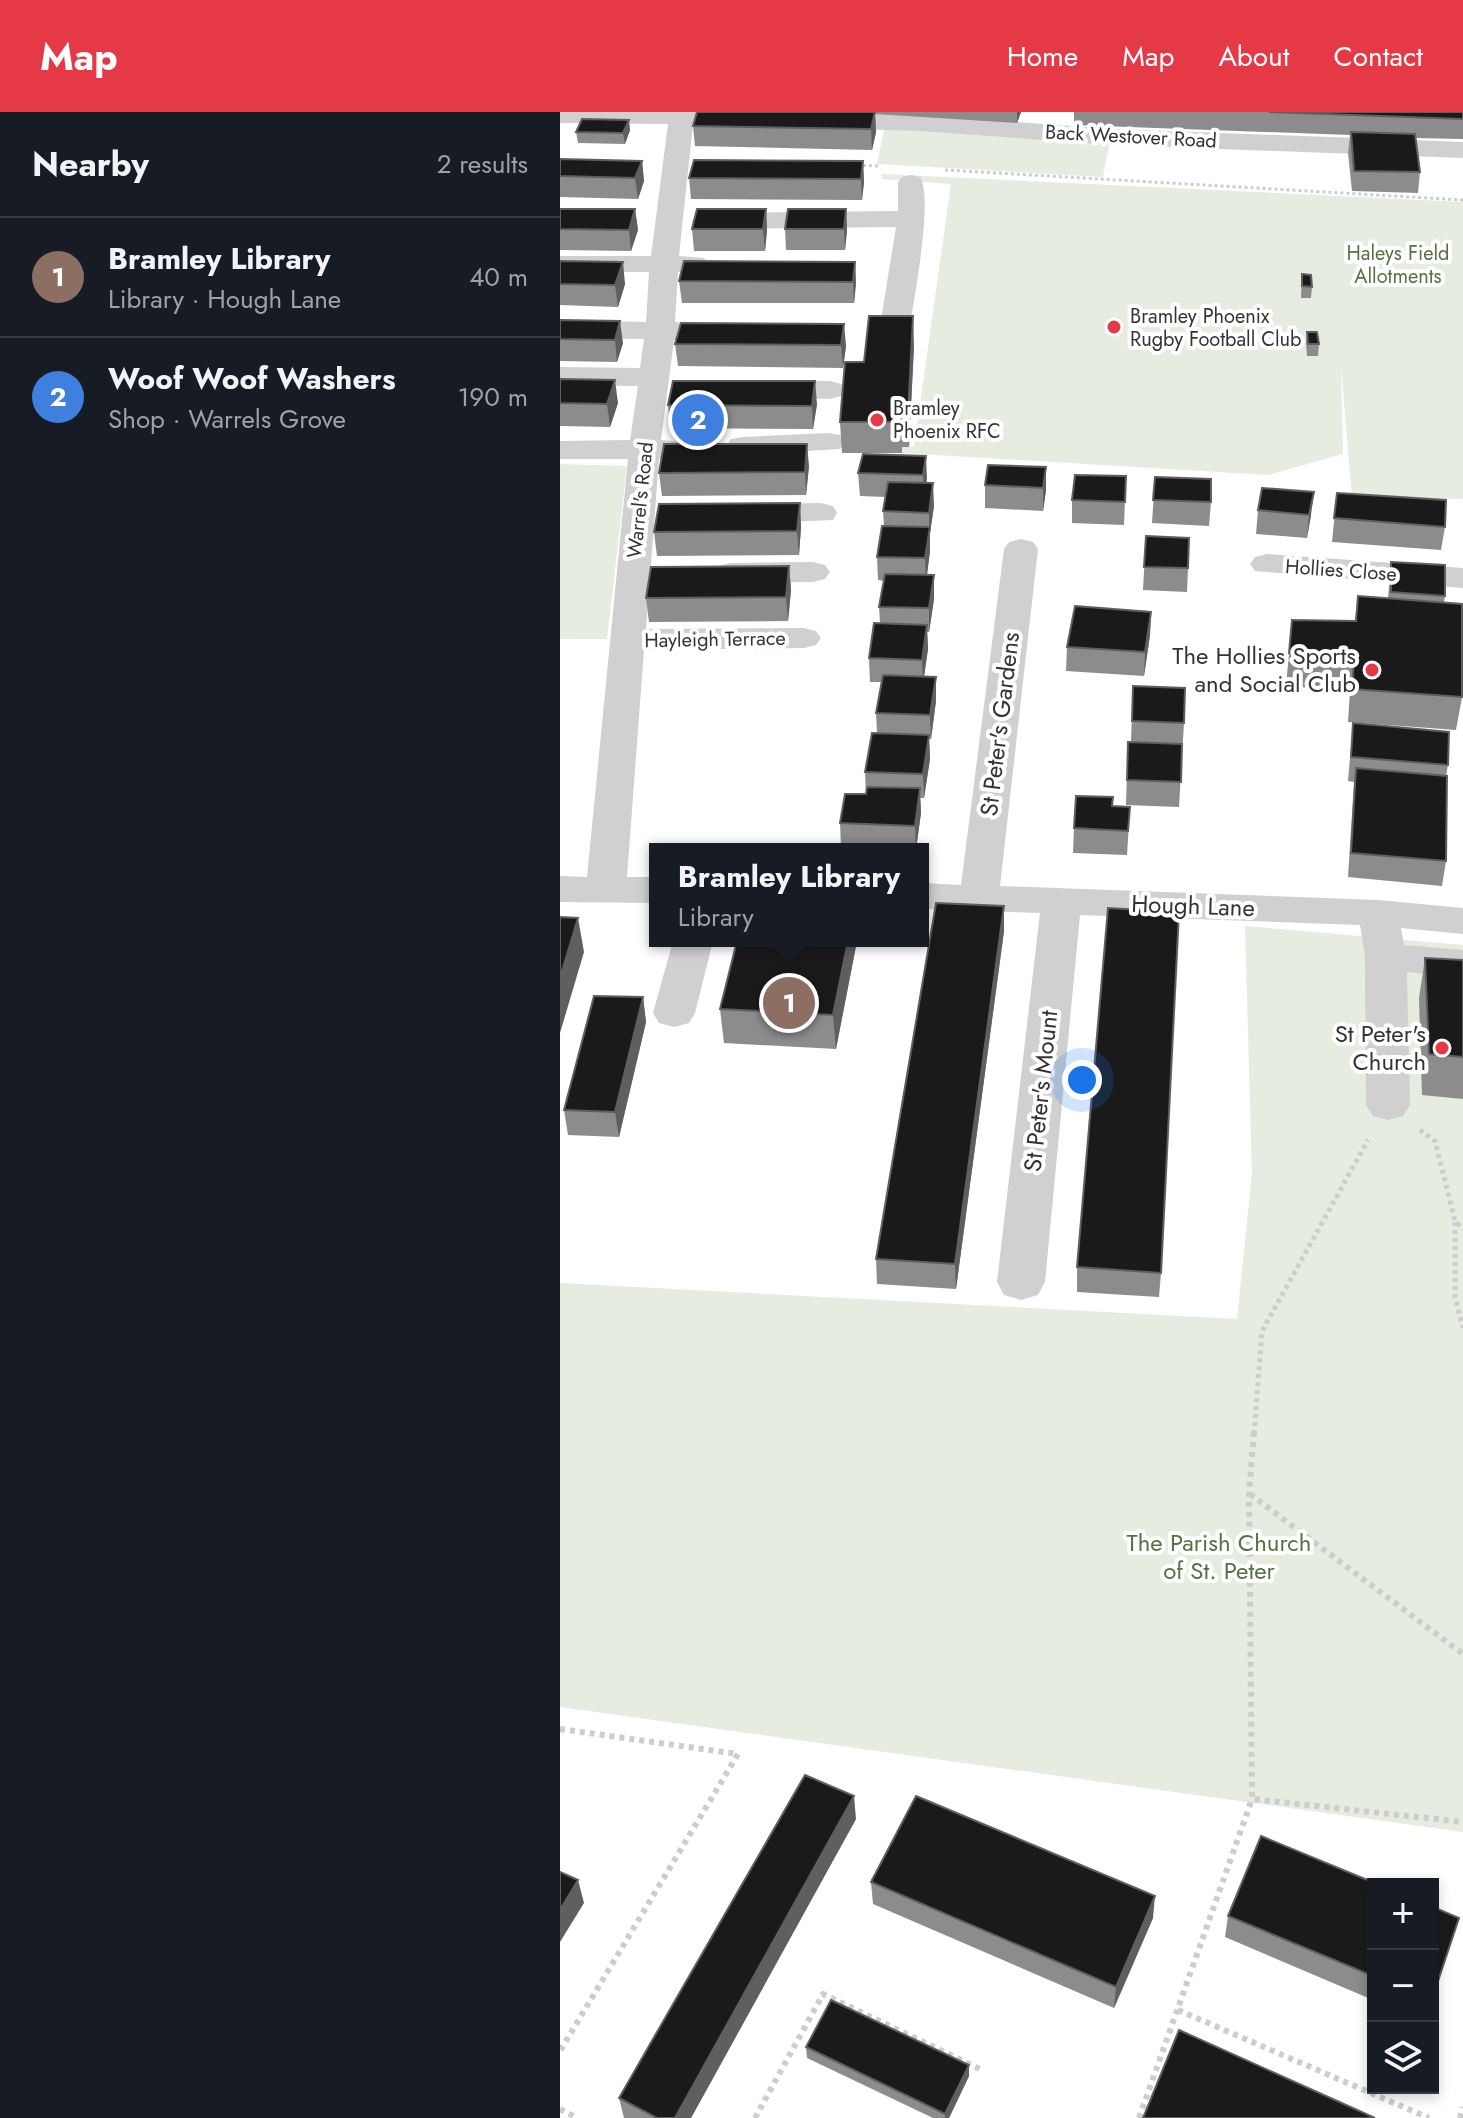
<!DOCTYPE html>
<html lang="en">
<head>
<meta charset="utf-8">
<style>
  :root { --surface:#171b24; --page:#242831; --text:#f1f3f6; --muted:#9ea1a6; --line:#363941; --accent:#e63946 }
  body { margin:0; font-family:Jost,sans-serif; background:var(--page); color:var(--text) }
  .controls { position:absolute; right:24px; bottom:24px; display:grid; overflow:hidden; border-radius:0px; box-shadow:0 4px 12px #0003 }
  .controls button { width:72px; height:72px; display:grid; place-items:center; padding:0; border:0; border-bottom:2px solid var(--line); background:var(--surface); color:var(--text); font:40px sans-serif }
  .you { position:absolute; left:522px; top:968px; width:28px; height:28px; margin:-20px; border:6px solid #fff; border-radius:50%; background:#1a73e8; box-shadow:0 0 0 12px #1a73e833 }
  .badge { display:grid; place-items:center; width:52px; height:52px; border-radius:50%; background:var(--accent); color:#fff; font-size:26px; font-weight:700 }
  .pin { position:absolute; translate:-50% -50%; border:4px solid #fff; box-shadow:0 2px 8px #0006 }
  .popup { position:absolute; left:89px; top:731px; width:280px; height:104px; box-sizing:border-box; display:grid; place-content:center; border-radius:0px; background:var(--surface); filter:drop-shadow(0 2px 6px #0005); font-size:26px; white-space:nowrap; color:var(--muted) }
  .popup b { font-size:30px; color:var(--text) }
  .popup::after { content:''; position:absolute; left:50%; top:100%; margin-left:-16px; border:16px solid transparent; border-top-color:var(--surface) }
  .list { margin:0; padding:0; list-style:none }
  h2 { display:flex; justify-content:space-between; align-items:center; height:104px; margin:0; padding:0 32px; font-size:34px }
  h2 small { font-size:26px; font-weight:400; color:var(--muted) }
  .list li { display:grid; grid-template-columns:52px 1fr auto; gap:24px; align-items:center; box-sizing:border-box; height:120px; padding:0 32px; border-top:2px solid var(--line) }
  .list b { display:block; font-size:30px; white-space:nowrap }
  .list p { margin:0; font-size:26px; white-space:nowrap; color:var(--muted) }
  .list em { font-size:26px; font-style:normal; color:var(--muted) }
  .icon { flex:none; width:44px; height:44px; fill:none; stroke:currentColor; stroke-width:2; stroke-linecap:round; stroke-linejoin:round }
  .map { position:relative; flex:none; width:903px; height:2006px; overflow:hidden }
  header { display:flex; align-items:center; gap:48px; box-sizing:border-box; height:112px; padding:0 40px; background:var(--accent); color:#fff }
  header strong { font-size:38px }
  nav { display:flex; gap:44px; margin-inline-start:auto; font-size:28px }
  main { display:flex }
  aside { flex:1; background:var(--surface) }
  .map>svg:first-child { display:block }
  .green { fill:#e6ecdf }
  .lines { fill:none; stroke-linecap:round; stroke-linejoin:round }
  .path-far2 { stroke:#cdcdcd; stroke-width:3; stroke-dasharray:3 3; stroke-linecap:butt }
  .path-far1 { stroke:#cdcdcd; stroke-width:5; stroke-dasharray:4 4; stroke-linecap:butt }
  .path { stroke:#cdcdcd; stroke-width:6; stroke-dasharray:5 5; stroke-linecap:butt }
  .minor { fill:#d0d0d0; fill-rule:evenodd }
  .wall { fill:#8c8c8c }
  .shaded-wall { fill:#5f5f5f }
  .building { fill:#1a1a1a; stroke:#5f5f5f; stroke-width:2 }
  .poi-dot { fill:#e63946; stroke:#fff; stroke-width:3 }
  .labels { text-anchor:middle; stroke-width:8; stroke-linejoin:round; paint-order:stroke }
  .far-street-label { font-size:20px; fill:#333; stroke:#fff }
  .far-park-label { font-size:20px; fill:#56703f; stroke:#fff }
  .far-poi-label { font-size:20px; fill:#333; stroke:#fff; text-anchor:start }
  .poi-label { font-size:24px; fill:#333; stroke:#fff; text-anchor:end }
  .street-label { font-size:24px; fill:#333; stroke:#fff }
  .park-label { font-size:24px; fill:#56703f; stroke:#fff }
</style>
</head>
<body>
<header>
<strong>Map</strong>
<nav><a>Home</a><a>Map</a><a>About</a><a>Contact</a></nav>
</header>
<main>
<aside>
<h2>Nearby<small>2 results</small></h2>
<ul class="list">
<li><span class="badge" style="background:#8d6e63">1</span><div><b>Bramley Library</b><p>Library · Hough Lane</p></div><em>40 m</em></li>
<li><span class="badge" style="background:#3f7fe0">2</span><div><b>Woof Woof Washers</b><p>Shop · Warrels Grove</p></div><em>190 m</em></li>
</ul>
</aside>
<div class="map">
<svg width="903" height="2006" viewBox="0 0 903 2006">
  <rect width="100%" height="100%" fill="#fff"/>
  <g class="green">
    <polygon points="325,13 550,28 543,65 317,52"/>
    <polygon points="321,62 903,90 903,387 792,385 781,254 783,342 708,363 342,341 342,335 354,335 391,72 322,67"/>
    <polygon points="0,352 67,354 47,527 0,527"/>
    <polygon points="685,814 903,833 903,1720 0,1595 0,1171 677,1207 692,1061"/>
  </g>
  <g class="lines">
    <g class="path-far2">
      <polyline points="297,53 319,54"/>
      <polyline points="385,58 903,88"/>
    </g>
    <g class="path-far1">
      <polyline points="860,1018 875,1029 895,1109 903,1117"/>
      <polyline points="895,1110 895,1185 903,1216"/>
      <polyline points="694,1322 702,1219 808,1028"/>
    </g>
    <g class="path">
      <polyline points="694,1320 689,1381 692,1687 903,1710"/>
      <polyline points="690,1382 903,1542"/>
      <polyline points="0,1617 178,1642 0,1939"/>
      <polyline points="618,1898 869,2006"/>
      <polyline points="0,1997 17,2006"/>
      <polyline points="195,2006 263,1882 422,1958"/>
      <polyline points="579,2006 692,1687"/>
      <polyline points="900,2006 903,1995"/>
    </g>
    <g class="minor">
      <polygon points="0,0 262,0 360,3 553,17 903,30 903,46 553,33 360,19 133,12 119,144 144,146 148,152 144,158 118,160 115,210 140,213 145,219 140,225 114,228 101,328 125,330 130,337 125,344 99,347 86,517 244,516 256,519 261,526 256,533 244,536 84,538 67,765 95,765 95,791 0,790 0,764 27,765 68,347 0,347 0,329 70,328 78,274 0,273 0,255 80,256 84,227 0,226 0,208 86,210 89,160 0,160 0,144 91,144 108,12 0,11"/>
      <path d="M351,63l9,2c14,20 -7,127 -11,155l-5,6 -10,3 -10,-3 -5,-6 17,-105 -190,2 -10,-2 -4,-6 4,-6 10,-2 192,-2v-28l4,-6z"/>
      <polygon points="195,269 270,269 281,272 285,278 281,284 270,287 184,284 180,278 184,272"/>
      <polygon points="269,321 280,323 285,330 280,337 182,343 171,341 166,334 171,327 182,325"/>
      <polygon points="261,391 273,394 277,401 273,408 180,412 168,409 164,402 168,395 180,392"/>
      <polygon points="461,427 473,430 478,437 440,774 818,788 903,796 903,822 841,816 844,833 903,838 903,866 847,860 850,993 843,1004 828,1008 813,1004 806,993 805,845 800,813 520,803 485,1170 478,1183 461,1188 444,1183 437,1170 480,801 363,797 363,771 401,773 444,437 449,430"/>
      <polygon points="707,442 903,456 903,476 695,459 690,452 695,445"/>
      <polygon points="253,450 265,453 270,460 265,467 253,470 170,471 158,468 153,461 158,454 170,451"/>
      <polygon points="113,829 153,829 135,901 129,911 114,915 99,911 93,901"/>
    </g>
  </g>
  <g class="wall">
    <polygon points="137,0 461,0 457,11 315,2 316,20 312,38 135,34 133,14"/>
    <polygon points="514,0 903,0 903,27 855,26 860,60 858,81 792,79 788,41 790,23 514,13"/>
    <polygon points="70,18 65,32 18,31 16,20"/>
    <polygon points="0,47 82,49 84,69 78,87 0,85"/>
    <polygon points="303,49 304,70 302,88 131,87 129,66"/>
    <polygon points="0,97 75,97 78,118 71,139 0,138"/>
    <polygon points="206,97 207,118 205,139 134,139 132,117"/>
    <polygon points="286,97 287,118 285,138 226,138 225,117"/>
    <polygon points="0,149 65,172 58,195 0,193"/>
    <polygon points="295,150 296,171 294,191 122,191 119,169"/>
    <polygon points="742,162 752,175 751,186 741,186"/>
    <polygon points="0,208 63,231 57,250 0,249"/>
    <polygon points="121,211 286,234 283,256 118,254 115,232"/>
    <polygon points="747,220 759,232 758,244 747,244 746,231"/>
    <polygon points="354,234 349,335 342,335 342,341 282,341 280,310 304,250"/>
    <polygon points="0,267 58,291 50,315 0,314"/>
    <polygon points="257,292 253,317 110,316 108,293"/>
    <polygon points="366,344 366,371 374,394 370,421 370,439 367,463 374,463 374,487 369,520 367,520 368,537 364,565 376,565 376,589 371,627 369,627 370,647 364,686 360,686 361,701 356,737 281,735 280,711 306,682 305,660 317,621 316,601 322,570 310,570 309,546 320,511 319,495 324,469 318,468 317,445 324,414 323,399 326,385 300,384 298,361"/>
    <polygon points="249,354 246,383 102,384 99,361"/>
    <polygon points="486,355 486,378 483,399 425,396 425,373"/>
    <polygon points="566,364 564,413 512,411 512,388"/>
    <polygon points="595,365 651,390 649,414 592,411"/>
    <polygon points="777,381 885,415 881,438 772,430"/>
    <polygon points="240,391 241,415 239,443 97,444 94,420"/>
    <polygon points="698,398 751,403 747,426 696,422"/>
    <polygon points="586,424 628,456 627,480 583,478"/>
    <polygon points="831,450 885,484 884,490 902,585 896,618 788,610 790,579 726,574 732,508 795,509 798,484 828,486"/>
    <polygon points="229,454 231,478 228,509 89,510 86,486"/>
    <polygon points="591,500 590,523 584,564 506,559 507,535"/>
    <polygon points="573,574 624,611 619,695 566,693 568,630 571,630"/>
    <polygon points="793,611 888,653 886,664 886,749 882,774 788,765 794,670 788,669"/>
    <polygon points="552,694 570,695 567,743 513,741 514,716"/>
    <polygon points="444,794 444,819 396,1177 317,1172 316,1147"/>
    <polygon points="177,829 297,829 276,937 164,931 160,897"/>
    <polygon points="865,846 903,848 903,987 862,983 859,886"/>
    <polygon points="83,885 86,910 59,1025 8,1023 4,998"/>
    <polygon points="517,1155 601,1161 599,1185 517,1180"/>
    <polygon points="296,1707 131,2006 64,2006 59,1986"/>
    <polygon points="311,1770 593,1806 554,1896 313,1792"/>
    <polygon points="813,1772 813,1888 665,1825 668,1804"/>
    <polygon points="246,1935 409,1953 409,1964 389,2006 373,2006 247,1946"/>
  </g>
  <g class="shaded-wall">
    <polygon points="315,0 316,20 312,38 311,17"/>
    <polygon points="457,0 461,0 457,11"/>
    <polygon points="69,8 70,18 65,32 63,21"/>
    <polygon points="82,49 84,69 78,87 75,66"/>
    <polygon points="303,49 304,70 302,88 301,67"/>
    <polygon points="75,97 78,118 71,139 69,118"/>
    <polygon points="206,97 207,118 205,139 203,117"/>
    <polygon points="286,97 287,118 285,138 284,117"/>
    <polygon points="63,150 65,172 58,195 55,173"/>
    <polygon points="295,150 296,171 294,191 293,170"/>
    <polygon points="353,204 354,234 349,335 348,304"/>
    <polygon points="60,209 63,231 57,250 55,228"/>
    <polygon points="284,212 286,234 283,256 281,233"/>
    <polygon points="55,268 58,291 50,315 47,292"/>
    <polygon points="255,269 257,292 253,317 252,294"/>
    <polygon points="247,332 249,354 246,383 245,360"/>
    <polygon points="366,344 367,367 364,386 363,363"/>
    <polygon points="486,355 486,378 483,399 483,376"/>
    <polygon points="373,371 374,394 370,421 370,439 366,470 365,446 369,419 369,401"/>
    <polygon points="754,380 751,403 747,426 749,403"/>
    <polygon points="240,391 241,415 239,443 237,419"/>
    <polygon points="229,454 231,478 228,509 226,485"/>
    <polygon points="374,463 374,487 369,520 369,496"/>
    <polygon points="591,500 590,523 584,564 585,540"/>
    <polygon points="367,513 368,537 363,571 362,548"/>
    <polygon points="376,565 376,589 371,627 370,603"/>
    <polygon points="369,623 370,647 364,686 363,662"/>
    <polygon points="360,676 361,701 356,737 355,714"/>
    <polygon points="444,794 444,819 396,1177 395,1152"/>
    <polygon points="18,806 24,840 0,921 0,866"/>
    <polygon points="288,829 297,829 276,937 273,903"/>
    <polygon points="83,885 86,910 59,1025 55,1000"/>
    <polygon points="294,1684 296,1707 131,2006 115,2006"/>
    <polygon points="18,1768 24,1791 0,1830 0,1798"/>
    <polygon points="595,1784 593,1806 554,1896 556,1875"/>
    <polygon points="409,1953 409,1964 389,2006 385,2006 385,2002"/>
  </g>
  <g class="building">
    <polygon points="137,0 315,0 311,17 133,14"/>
    <polygon points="709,0 903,0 903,7"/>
    <polygon points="22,7 69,8 63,21 16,20"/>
    <polygon points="791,20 855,22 860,60 794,59"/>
    <polygon points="0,47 82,49 75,66 0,64"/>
    <polygon points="134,48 303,49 301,67 129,66"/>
    <polygon points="0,97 75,97 69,118 0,117"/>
    <polygon points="137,97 206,97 203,117 132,117"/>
    <polygon points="228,97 286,97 284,117 225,117"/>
    <polygon points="0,149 63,150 55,173 0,172"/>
    <polygon points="124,149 295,150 293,170 119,169"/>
    <polygon points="742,162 751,163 752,175 742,174"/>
    <polygon points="309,204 353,204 348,304 341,304 341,310 280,310 285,250 304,250"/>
    <polygon points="0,208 60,209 55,228 0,227"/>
    <polygon points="121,211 284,212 281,233 115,232"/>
    <polygon points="747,220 757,220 759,232 748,232"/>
    <polygon points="0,267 55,268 47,292 0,291"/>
    <polygon points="113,269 255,269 252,294 108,293"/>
    <polygon points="104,332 247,332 245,360 99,361"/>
    <polygon points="303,342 366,344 363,363 298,361"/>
    <polygon points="428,353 486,355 483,376 425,373"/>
    <polygon points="515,363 566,364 565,390 512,388"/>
    <polygon points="595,365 651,367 651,390 593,388"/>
    <polygon points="328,370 373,371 369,401 323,399"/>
    <polygon points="702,376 754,380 749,403 698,398"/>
    <polygon points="777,381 886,388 885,415 774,406"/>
    <polygon points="240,391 237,419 94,420 99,392"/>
    <polygon points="322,414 370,415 365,446 317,445"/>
    <polygon points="586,424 629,426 628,456 584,455"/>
    <polygon points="831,450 885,453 885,484 831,480"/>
    <polygon points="229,454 226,485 86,486 91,455"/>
    <polygon points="325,462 374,463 369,496 319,495"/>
    <polygon points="798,484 902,492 902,585 792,577 794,546 729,541 732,508 796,509"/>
    <polygon points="515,494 591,500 585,540 507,535"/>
    <polygon points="314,511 367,513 362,548 309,546"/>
    <polygon points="323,563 376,565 370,603 316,601"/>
    <polygon points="573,574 625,576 624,611 572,609"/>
    <polygon points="793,611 889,620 888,653 791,645"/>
    <polygon points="312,621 369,623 363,662 305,660"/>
    <polygon points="568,630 622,632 621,670 567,668"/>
    <polygon points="796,656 887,664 886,749 791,741"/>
    <polygon points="307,675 360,676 355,714 280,711 285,682 306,682"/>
    <polygon points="516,684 553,685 552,694 570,695 568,719 514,716"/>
    <polygon points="376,791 444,794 395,1152 316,1147"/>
    <polygon points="548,796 619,800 601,1161 517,1155"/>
    <polygon points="0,805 18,806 0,866"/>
    <polygon points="177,829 288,829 273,903 160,897"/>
    <polygon points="865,846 903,848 903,945 869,942"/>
    <polygon points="34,884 83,885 55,1000 4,998"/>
    <polygon points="245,1663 294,1684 115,2006 97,2006 59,1986"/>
    <polygon points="356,1684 595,1784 556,1875 311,1770"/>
    <polygon points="701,1724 817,1772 813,1772 813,1864 668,1804"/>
    <polygon points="0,1760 18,1768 0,1798"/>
    <polygon points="873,1795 899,1806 873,1884"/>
    <polygon points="271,1888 409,1953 385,2002 246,1935"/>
    <polygon points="619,1918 815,2006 583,2006"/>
  </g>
  <g class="poi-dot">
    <circle cx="554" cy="215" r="8"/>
    <circle cx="317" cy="308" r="8"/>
    <circle cx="812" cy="558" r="8"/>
    <circle cx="882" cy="936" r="8"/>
  </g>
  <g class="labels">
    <g class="far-street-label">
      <text transform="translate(571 24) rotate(3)" y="7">Back Westover Road</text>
      <text transform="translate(80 388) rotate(-84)" y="7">Warrel's Road</text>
      <text transform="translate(781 458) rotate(4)" y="7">Hollies Close</text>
      <text transform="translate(155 527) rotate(-1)" y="7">Hayleigh Terrace</text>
    </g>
    <g class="far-park-label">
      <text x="838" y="148">Haleys Field<tspan x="838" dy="23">Allotments</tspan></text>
    </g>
    <g class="far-poi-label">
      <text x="570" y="211">Bramley Phoenix<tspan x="570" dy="23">Rugby Football Club</tspan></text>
      <text x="333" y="303">Bramley<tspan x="333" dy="23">Phoenix RFC</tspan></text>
    </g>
    <g class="poi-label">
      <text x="796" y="552">The Hollies Sports<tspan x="796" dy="28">and Social Club</tspan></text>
      <text x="866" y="930">St Peter's<tspan x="866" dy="28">Church</tspan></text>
    </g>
    <g class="street-label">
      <text transform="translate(440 612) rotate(-83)" y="8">St Peter's Gardens</text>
      <text transform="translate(633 794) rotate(2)" y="8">Hough Lane</text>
      <text transform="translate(481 979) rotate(-84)" y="8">St Peter's Mount</text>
    </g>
    <g class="park-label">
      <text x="659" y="1439">The Parish Church<tspan x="659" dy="28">of St. Peter</tspan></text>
    </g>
  </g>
</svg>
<div class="controls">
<button>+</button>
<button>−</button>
<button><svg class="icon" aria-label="layers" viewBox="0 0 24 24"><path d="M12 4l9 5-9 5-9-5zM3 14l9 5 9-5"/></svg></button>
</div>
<div class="you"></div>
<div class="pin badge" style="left:229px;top:891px;background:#8d6e63">1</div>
<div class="popup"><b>Bramley Library</b>Library</div>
<div class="pin badge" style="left:138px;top:308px;background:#3f7fe0">2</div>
</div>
</main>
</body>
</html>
